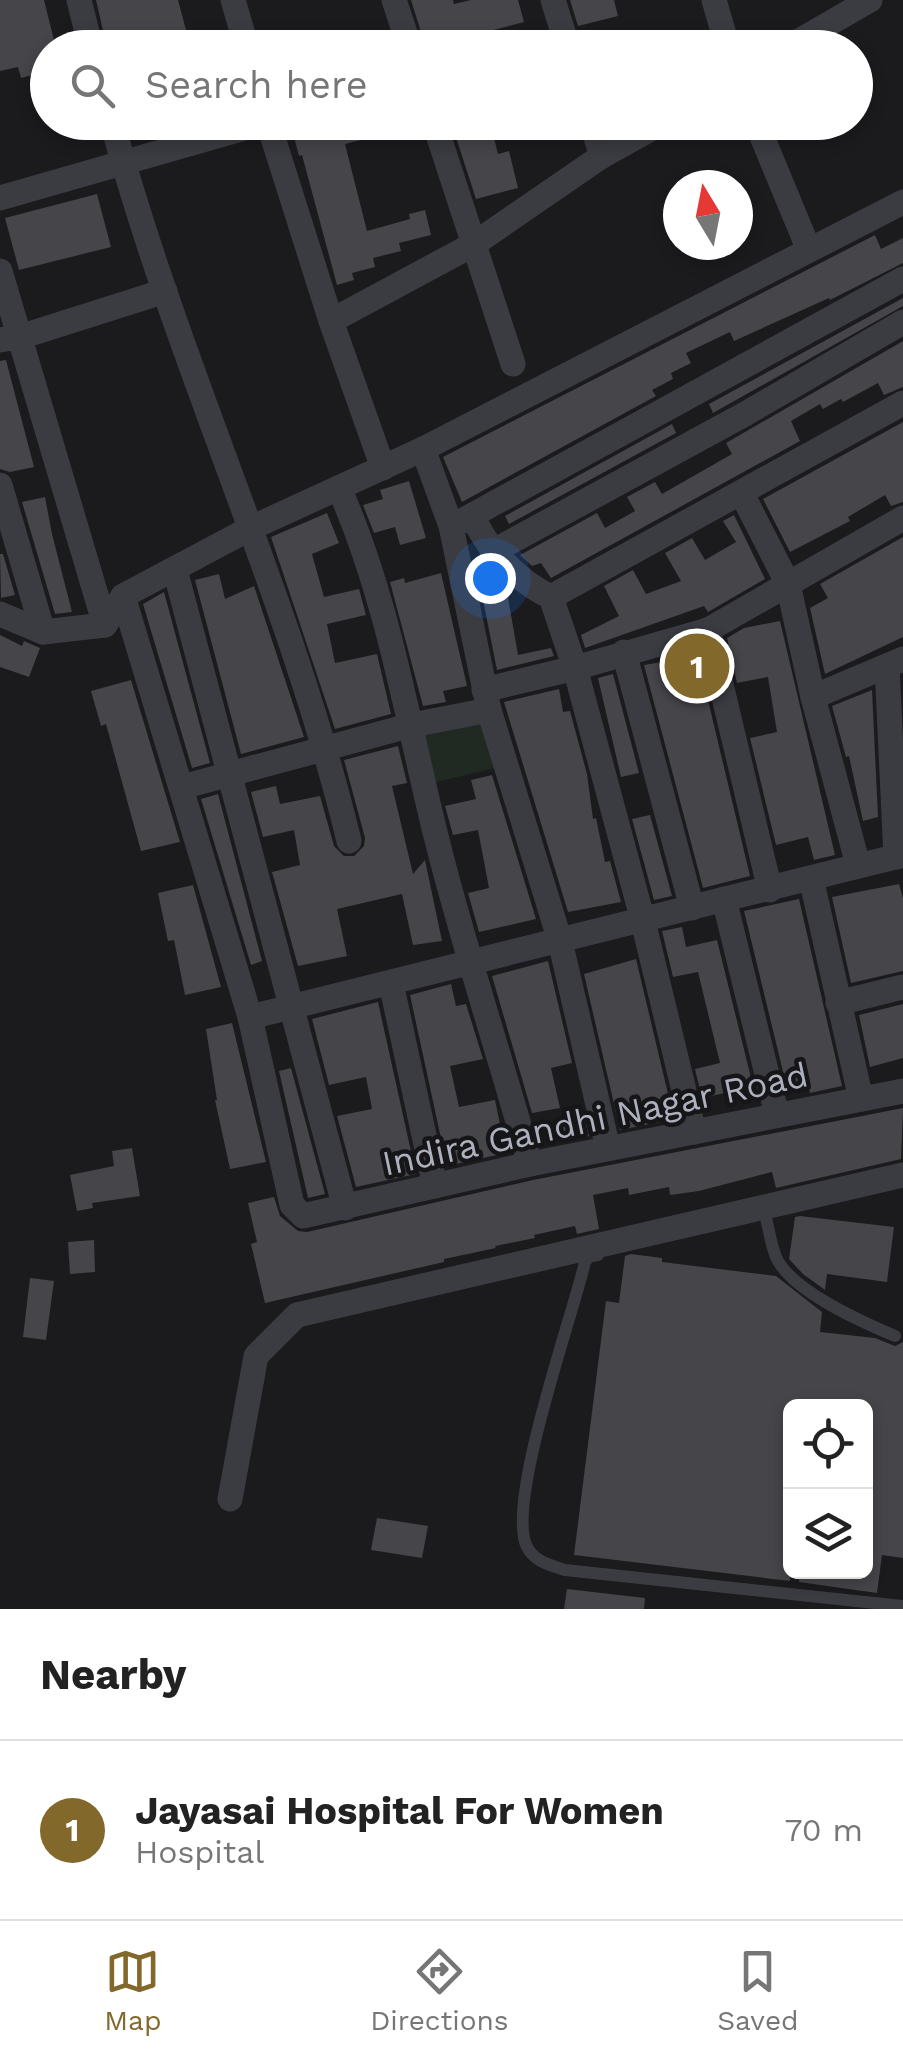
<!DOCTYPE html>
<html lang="en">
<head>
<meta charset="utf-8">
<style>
  :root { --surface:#fff; --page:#f2f2f2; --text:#222; --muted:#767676; --line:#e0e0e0; --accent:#83682b }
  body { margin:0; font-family:"Work Sans",sans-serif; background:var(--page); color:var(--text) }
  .controls { position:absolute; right:30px; bottom:30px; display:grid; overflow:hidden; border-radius:15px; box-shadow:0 5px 15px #0003 }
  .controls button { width:90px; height:90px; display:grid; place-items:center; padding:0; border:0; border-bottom:2px solid var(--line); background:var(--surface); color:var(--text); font:50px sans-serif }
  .compass { position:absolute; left:663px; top:170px; width:90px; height:90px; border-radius:50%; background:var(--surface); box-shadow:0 5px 15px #0003; rotate:350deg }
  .you { position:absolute; left:490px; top:578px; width:35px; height:35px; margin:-25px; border:8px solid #fff; border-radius:50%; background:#1a73e8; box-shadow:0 0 0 15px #1a73e833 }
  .badge { display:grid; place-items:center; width:65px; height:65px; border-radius:50%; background:var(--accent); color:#fff; font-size:32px; font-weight:700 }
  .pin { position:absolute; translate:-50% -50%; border:5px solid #fff; box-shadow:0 2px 10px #0006 }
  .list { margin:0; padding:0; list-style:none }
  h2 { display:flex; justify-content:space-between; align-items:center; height:130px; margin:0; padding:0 40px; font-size:42px }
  h2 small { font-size:32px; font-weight:400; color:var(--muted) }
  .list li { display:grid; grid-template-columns:65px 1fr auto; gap:30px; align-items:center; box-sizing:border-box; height:180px; padding:0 40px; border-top:2px solid var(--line) }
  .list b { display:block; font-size:38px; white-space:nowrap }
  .list p { margin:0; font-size:32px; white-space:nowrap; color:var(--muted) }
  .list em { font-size:32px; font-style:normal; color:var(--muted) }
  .icon { flex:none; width:55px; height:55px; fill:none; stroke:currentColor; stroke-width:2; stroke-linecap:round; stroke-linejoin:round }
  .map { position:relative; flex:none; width:903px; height:1609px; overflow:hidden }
  .search { position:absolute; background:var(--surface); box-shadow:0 5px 15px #0003; left:30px; right:30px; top:30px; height:110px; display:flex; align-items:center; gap:25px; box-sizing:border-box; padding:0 35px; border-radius:55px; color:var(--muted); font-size:38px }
  .sheet { height:310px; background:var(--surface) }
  nav { display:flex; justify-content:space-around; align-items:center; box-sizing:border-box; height:140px; border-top:2px solid var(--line); background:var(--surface); font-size:28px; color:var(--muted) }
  nav a { display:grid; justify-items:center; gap:5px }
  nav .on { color:var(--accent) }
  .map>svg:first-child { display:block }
  .green { fill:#202922 }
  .building { fill:#45454a }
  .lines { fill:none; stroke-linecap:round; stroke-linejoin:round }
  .lane { stroke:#3b3c42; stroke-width:12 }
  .street { stroke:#3b3c42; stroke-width:25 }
  .labels { text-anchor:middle; stroke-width:9; stroke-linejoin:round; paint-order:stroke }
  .street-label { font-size:35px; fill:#adb1bd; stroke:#161518 }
</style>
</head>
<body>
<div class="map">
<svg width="903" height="1609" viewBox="0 0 903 1609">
  <rect width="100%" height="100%" fill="#1b1a1d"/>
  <polygon class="green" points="483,719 495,768 433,783 422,735"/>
  <g class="building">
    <polygon points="0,0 44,0 56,48 48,48 48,71 21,78 18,67 0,71"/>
    <polygon points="96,0 178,0 186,30 107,48"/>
    <polygon points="411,0 453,0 454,4 471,0 518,0 524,22 463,38 464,43 426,48"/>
    <polygon points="570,0 614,0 618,16 578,26"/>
    <polygon points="290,122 407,122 408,128 345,144 367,231 410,219 409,214 425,210 431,235 399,243 401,251 373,258 375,267 352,273 354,280 337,285 302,155 299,156"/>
    <polygon points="451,122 490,122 498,154 509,151 518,188 476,199"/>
    <polygon points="97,194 111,247 19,270 5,218"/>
    <polygon points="875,235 881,249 903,238 903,263 830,300 829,298 734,341 730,332 686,353 691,363 671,373 673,379 652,390 656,396 462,502 443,457"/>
    <polygon points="903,298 903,306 713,413 709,404"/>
    <polygon points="903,341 903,387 884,395 878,383 843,402 841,399 823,409 820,404 791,421 800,441 551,578 541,563 532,566 520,555 597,513 605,528 635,511 627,497 655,482 662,494 732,454 726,443"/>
    <polygon points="6,360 34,467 10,472 0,469 0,361"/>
    <polygon points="903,422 903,502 891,506 885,495 848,517 850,521 790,552 763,499"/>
    <polygon points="672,424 676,433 509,524 505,516"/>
    <polygon points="409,481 426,538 400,545 395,527 374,533 363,505 383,499 380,490"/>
    <polygon points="45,497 52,534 72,612 55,614 22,502"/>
    <polygon points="327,513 339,543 312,554 324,597 359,589 366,615 327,624 335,663 377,654 391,714 335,729 271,537"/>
    <polygon points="734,515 765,579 708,612 704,606 585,648 581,635 619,616 604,586 633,570 646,594 681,581 665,553 692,538 705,560 736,542 723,521"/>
    <polygon points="903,537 903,637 825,674 810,608 828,598 820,584"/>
    <polygon points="0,554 3,554 15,595 1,598"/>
    <polygon points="441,573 467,686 443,691 446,702 423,706 390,582 404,578 405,583"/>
    <polygon points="219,574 225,599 254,586 304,737 241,754 195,580"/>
    <polygon points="506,586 518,655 551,648 554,656 497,670 481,590"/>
    <polygon points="164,592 210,763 192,768 143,604"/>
    <polygon points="780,621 835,855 814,860 808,837 776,845 750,738 777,732 768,677 737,683 727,638 744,628"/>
    <polygon points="0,635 22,646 24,641 40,648 29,677 0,667"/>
    <polygon points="696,650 750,876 703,888 644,665 674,660 673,657"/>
    <polygon points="613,674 639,773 621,777 598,678"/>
    <polygon points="131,680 180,842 141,851 106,724 101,726 91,691"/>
    <polygon points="559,689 563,712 570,711 587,774 593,819 596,818 605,862 610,861 621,902 568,912 504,702"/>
    <polygon points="872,690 878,817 863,821 849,756 846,757 832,706"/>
    <polygon points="398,746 407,783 392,786 413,874 425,860 442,941 413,945 402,894 337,909 347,956 298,966 272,872 300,865 294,830 263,837 251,792 276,786 280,804 320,796 334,846 344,856 354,856 364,846 365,838 344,760"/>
    <polygon points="492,775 536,919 479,932 468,893 489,888 478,830 453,835 445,806 476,799 471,780"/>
    <polygon points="218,794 262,961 251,965 201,799"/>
    <polygon points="650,815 672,896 654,900 632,819"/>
    <polygon points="899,884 903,898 903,971 851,983 832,897"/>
    <polygon points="193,885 221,987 185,995 174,940 168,941 158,893"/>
    <polygon points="799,899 842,1086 810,1093 808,1083 787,1088 744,911"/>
    <polygon points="682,927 686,947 717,940 755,1094 731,1099 729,1092 702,1098 695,1069 720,1063 698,972 673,977 662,931"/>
    <polygon points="636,959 674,1119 620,1130 584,974"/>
    <polygon points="548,961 572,1063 551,1068 560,1108 532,1113 492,976"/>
    <polygon points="451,984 456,1006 466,1004 483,1059 450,1066 459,1107 495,1100 506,1153 447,1166 410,995"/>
    <polygon points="378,1002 416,1174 356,1187 337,1116 372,1109 366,1077 329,1085 312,1019"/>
    <polygon points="903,1004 903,1058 870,1067 859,1015"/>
    <polygon points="232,1023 266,1162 230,1169 215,1100 217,1100 206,1029"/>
    <polygon points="291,1068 325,1194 308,1198 279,1071"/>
    <polygon points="903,1108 901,1159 776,1188 772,1172 699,1191 670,1195 669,1187 629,1195 628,1188 593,1195 599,1229 577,1234 575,1226 534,1235 535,1238 495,1246 496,1248 444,1259 444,1262 265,1303 251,1244 257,1242 248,1203 274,1197 280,1216 298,1231 307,1232 533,1180"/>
    <polygon points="584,1115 589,1136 561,1141 557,1121"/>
    <polygon points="132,1148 140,1196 92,1203 93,1208 77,1211 70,1175 114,1166 112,1151"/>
    <polygon points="800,1216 894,1227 887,1282 827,1274 825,1290 803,1274 789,1259 795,1217"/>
    <polygon points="94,1240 95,1272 70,1274 68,1242"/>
    <polygon points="631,1254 662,1258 662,1262 776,1276 822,1312 820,1332 875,1338 895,1346 903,1342 903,1558 882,1555 877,1593 799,1582 800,1572 866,1572 866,1406 790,1406 790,1581 574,1555 606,1301 619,1303 625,1256"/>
    <polygon points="30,1278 54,1281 46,1340 23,1337"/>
    <polygon points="377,1518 428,1526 422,1558 371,1550"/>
    <polygon points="567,1589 645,1598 644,1609 564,1609"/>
  </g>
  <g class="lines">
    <g class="lane">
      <path d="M766,1218c3,12 5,27 10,39 15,34 86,65 119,79"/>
      <path d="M598,1255l-9,2 -4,5c-12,53 -80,242 -58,285 8,15 23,18 38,23l338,36"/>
    </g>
    <g class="street">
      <polyline points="79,0 91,48"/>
      <polyline points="233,0 247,48"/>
      <polyline points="394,0 410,48"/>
      <polyline points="553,0 568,48"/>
      <polyline points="714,0 728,48"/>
      <polyline points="787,48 870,0"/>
      <path d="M112,122c66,244 178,474 237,719"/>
      <polyline points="268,122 331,321 383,468"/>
      <polyline points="434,122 513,364"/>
      <polyline points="591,122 602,156"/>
      <polyline points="756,122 809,250"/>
      <polyline points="0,198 266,122"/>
      <polyline points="0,271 105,625"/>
      <polyline points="331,321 474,244 602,156 663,122"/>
      <polyline points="0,340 20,337 165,291"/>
      <polyline points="423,449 451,526 489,710 560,941 608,1148"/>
      <polyline points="0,485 43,632"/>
      <path d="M339,488c51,115 69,239 100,360 27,106 62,211 91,316"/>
      <polyline points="742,494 788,584 813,697 858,865"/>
      <path d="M473,516c13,33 46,66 78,81l24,71 68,253 51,211"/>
      <polyline points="460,522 903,279"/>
      <polyline points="492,552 745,414 903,322"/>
      <polyline points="175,570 345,1208"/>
      <polyline points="123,596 250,1017 292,1205 303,1216 530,1164 903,1091"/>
      <polyline points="551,597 903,403"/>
      <polyline points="0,614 43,632 105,625 123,596 249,529 423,449 903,202"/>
      <polyline points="708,630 770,890"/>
      <polyline points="624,652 692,908"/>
      <polyline points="887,666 896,857"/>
      <polyline points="484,690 575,668 708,630 903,518"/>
      <polyline points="813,697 903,659"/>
      <polyline points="182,787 412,725 489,710"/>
      <polyline points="811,878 861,1099"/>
      <polyline points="724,899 777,1115"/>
      <polyline points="391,983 435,1186"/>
      <polyline points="838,1003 903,987"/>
      <polyline points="250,1017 903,855"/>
      <polyline points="230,1499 256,1356 297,1315 903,1175"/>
    </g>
  </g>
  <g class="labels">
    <g class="street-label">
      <text transform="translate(595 1119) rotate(-12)" y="12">Indira Gandhi Nagar Road</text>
    </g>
  </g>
</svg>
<div class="controls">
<button><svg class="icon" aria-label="locate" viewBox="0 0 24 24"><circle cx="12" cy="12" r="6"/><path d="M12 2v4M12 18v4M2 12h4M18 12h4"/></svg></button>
<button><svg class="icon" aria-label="layers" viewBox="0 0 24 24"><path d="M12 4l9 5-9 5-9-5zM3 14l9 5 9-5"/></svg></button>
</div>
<svg class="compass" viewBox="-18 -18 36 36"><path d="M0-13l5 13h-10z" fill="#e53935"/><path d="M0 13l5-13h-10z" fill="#767676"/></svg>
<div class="you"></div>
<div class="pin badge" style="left:697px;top:666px">1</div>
<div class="search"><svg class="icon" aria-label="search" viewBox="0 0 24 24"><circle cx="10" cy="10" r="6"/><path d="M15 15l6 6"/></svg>Search here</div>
</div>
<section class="sheet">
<h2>Nearby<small></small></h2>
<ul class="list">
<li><span class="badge">1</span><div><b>Jayasai Hospital For Women</b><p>Hospital</p></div><em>70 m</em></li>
</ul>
</section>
<nav>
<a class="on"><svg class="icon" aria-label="map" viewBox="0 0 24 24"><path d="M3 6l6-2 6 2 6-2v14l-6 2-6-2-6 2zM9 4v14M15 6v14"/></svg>Map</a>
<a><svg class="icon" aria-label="directions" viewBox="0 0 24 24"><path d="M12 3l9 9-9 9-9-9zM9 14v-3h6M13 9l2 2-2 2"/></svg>Directions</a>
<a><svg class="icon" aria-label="saved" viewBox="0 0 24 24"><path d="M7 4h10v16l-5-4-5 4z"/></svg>Saved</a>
</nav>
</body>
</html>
